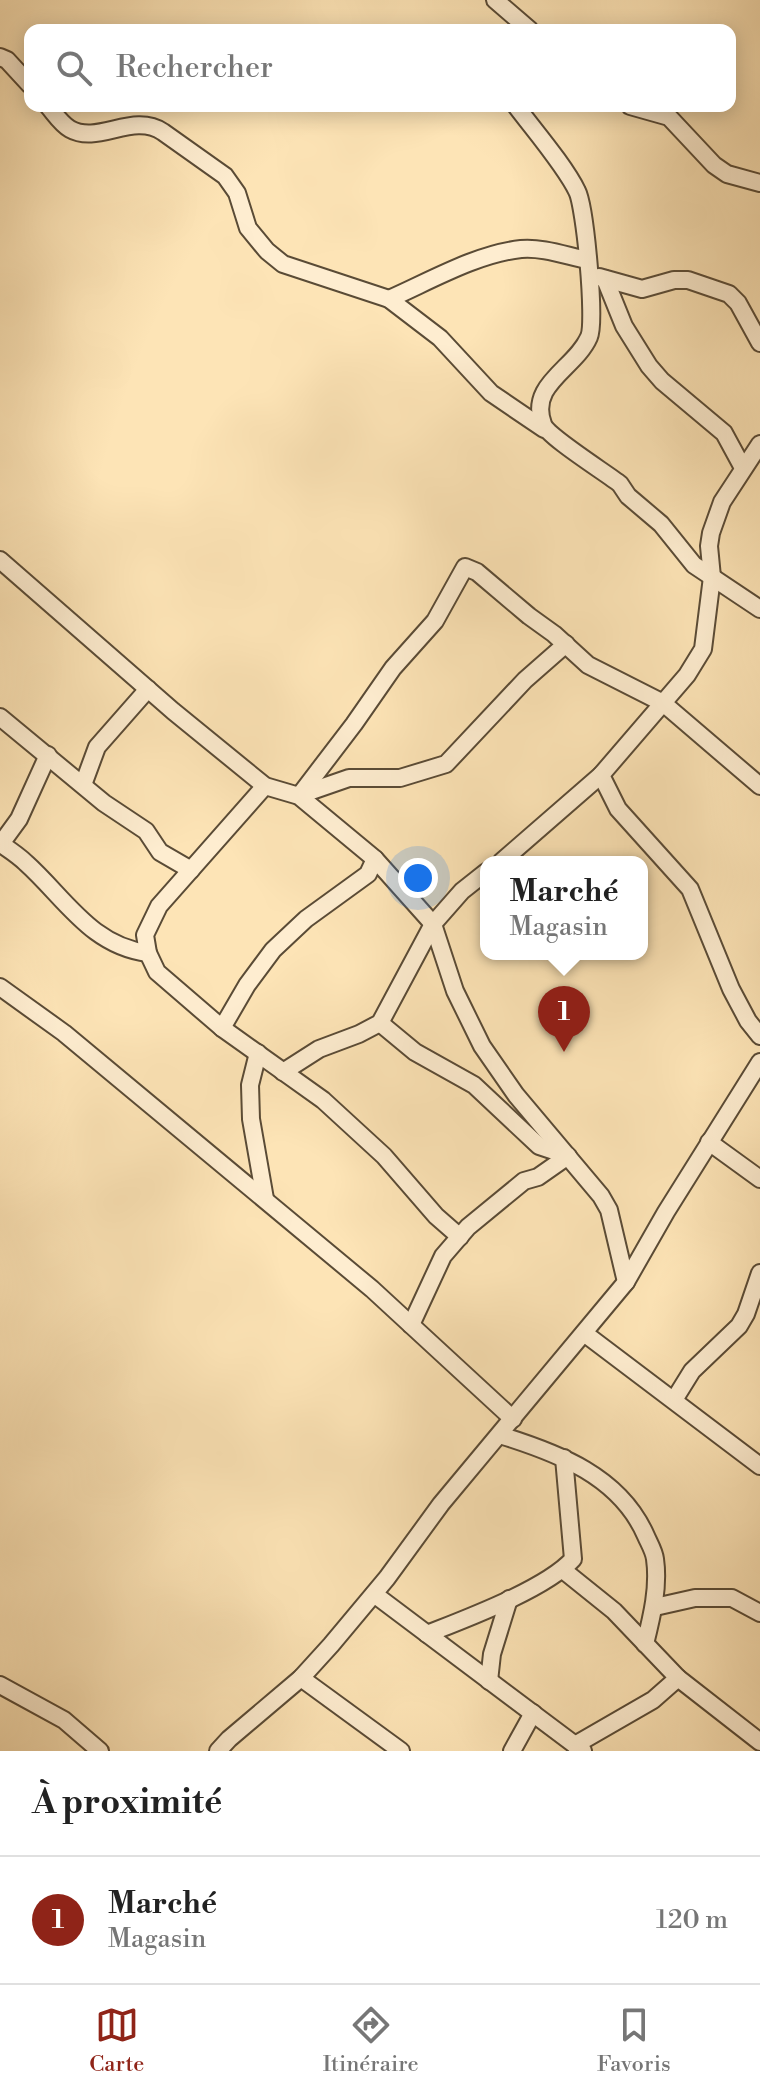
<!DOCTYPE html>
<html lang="fr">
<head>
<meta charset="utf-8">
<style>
  :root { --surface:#fff; --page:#f6f6f6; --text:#222; --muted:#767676; --line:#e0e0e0; --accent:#8f2418 }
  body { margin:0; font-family:"Libre Bodoni",serif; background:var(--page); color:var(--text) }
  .you { position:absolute; left:418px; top:878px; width:28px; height:28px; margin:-20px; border:6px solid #fff; border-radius:50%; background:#1a73e8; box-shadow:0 0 0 12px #1a73e833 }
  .badge { display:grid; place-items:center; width:52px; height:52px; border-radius:50%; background:var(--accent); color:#fff; font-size:26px; font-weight:700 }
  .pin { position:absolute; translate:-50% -66px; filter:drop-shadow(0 2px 4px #0008) }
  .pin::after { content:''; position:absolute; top:42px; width:28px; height:24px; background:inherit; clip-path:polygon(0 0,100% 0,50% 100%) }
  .popup { position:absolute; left:480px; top:856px; width:168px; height:104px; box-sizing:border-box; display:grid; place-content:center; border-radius:16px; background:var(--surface); filter:drop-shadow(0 2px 6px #0005); font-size:26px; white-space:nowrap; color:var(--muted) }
  .popup b { font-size:30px; color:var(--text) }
  .popup::after { content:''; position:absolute; left:50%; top:100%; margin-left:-16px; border:16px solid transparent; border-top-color:var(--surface) }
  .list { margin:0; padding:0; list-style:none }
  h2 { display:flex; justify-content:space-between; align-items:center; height:104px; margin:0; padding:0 32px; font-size:34px }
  h2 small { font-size:26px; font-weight:400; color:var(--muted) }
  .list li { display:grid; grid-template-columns:52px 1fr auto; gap:24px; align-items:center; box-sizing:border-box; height:128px; padding:0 32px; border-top:2px solid var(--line) }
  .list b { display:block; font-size:30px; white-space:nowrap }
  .list p { margin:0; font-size:26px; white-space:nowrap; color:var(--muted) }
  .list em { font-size:26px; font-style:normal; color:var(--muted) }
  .icon { flex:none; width:44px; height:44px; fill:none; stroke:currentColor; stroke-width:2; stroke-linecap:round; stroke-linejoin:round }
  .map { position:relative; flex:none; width:760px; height:1751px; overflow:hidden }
  .search { position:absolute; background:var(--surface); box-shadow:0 4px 20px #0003; left:24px; right:24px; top:24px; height:88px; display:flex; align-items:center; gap:20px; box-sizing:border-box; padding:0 28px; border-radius:16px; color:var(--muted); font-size:30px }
  .sheet { height:232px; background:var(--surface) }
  nav { display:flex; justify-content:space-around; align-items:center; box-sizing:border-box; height:112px; border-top:2px solid var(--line); background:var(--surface); font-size:22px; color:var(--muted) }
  nav a { display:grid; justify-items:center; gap:4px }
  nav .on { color:var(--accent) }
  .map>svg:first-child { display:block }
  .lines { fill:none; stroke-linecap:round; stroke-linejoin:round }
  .street-casing { stroke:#5a4b36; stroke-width:20 }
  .street { stroke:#feedd0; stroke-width:16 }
</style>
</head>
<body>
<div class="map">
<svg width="760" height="1751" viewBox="0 0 760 1751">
  <rect width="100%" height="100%" fill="#fde4b6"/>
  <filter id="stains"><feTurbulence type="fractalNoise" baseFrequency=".0025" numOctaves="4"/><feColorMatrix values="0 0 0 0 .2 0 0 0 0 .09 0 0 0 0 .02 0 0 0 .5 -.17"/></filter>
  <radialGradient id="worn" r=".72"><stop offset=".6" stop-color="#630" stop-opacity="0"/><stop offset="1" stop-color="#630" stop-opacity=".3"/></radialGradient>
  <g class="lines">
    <defs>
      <g id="street">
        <polyline points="495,0 530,30"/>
        <polyline points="0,57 7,60 30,85"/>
        <path d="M48,106c7,8 13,18 22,23 28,16 63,-17 93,3l62,44 12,17 11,35 19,23 16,13 106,35 51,39 51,55 53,36"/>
        <path d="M516,106c18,24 49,60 61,85 8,15 19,131 12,146 -14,32 -61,47 -46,87 4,12 63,49 77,60l8,12 33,28 33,41 66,44"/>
        <polyline points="630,106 669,117 714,165 727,174 760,183"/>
        <polyline points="599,277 642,289 674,280 688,280 729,294 738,303 760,343"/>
        <polyline points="605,279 624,326 649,366 662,381 724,433 743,468"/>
        <path d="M389,299c41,-18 87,-45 132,-50 22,-2 46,7 67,11"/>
        <polyline points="760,444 722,502 711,533 709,546 712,577 703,649 687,675 601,775 618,809 690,889 731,989 748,1021 760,1036"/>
        <polyline points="0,560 173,711 265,786 299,796 375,859 433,924 455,991 482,1046 516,1095 601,1196 609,1210 626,1282"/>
        <polyline points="0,717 104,803 146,831 160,852 191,870"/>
        <polyline points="83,785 97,747 148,689"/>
        <polyline points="265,786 159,906 145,935 148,953 157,972 222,1028 323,1100 384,1156 436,1216 460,1237"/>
        <polyline points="300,795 349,778 400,778 446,764 525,680 566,644"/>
        <polyline points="299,796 354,724 393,668 435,621 465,567 477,572 529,616 554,634 588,665 663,703 760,786"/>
        <path d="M1,844c9,6 18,12 25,19 39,35 65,83 122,90"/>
        <polyline points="0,845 19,819 48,755"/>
        <polyline points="501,862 601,775"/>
        <polyline points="0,987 64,1033 372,1289 513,1419"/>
        <polyline points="380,1023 415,1052 474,1085 539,1146 566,1155"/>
        <polyline points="222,1028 247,985 273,950 306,919 368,874 375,859"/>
        <polyline points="258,1053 250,1085 251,1119 265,1199"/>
        <polyline points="283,1072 319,1049 359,1034 380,1023 433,924 462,891 486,872"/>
        <polyline points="709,1142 760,1179"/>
        <polyline points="411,1325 443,1256 468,1227 524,1181 538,1177 568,1156"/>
        <polyline points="584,1333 760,1466"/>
        <polyline points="674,1400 692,1371 739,1326 746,1314 760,1273"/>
        <path d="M500,1435c58,18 120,41 146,101 3,7 8,15 9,23 4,28 -3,57 -10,85"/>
        <polyline points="563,1570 614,1611 678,1678"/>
        <polyline points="374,1594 583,1751"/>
        <polyline points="655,1607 695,1598 732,1598 760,1613"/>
        <path d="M427,1634c38,-15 119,-45 146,-75l-9,-101"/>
        <polyline points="301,1678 401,1751"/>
        <polyline points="489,1681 492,1654 509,1599"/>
        <polyline points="0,1685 64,1720 100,1751"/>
        <polyline points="575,1745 653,1700 678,1678 760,1742"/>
        <polyline points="218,1751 229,1739 301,1678 331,1645 387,1578 441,1504 626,1282 666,1212 760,1062"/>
        <polyline points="512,1751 533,1713"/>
      </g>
    </defs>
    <use href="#street" class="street-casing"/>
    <use href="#street" class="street"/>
  </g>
  <rect width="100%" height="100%" filter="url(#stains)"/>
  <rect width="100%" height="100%" fill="url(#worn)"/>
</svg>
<div class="you"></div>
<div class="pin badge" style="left:564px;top:1052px">1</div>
<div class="popup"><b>Marché</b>Magasin</div>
<div class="search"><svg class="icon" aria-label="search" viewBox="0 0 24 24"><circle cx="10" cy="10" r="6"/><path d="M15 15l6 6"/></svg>Rechercher</div>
</div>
<section class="sheet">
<h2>À proximité<small></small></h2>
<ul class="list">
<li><span class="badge">1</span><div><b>Marché</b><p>Magasin</p></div><em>120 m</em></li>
</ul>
</section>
<nav>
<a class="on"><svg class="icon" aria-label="map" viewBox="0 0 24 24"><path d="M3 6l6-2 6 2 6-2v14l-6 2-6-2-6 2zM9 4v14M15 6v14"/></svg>Carte</a>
<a><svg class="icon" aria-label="directions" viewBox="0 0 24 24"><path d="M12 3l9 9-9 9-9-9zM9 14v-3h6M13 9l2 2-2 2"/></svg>Itinéraire</a>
<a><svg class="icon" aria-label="saved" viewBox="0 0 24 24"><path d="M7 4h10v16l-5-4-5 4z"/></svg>Favoris</a>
</nav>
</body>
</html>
